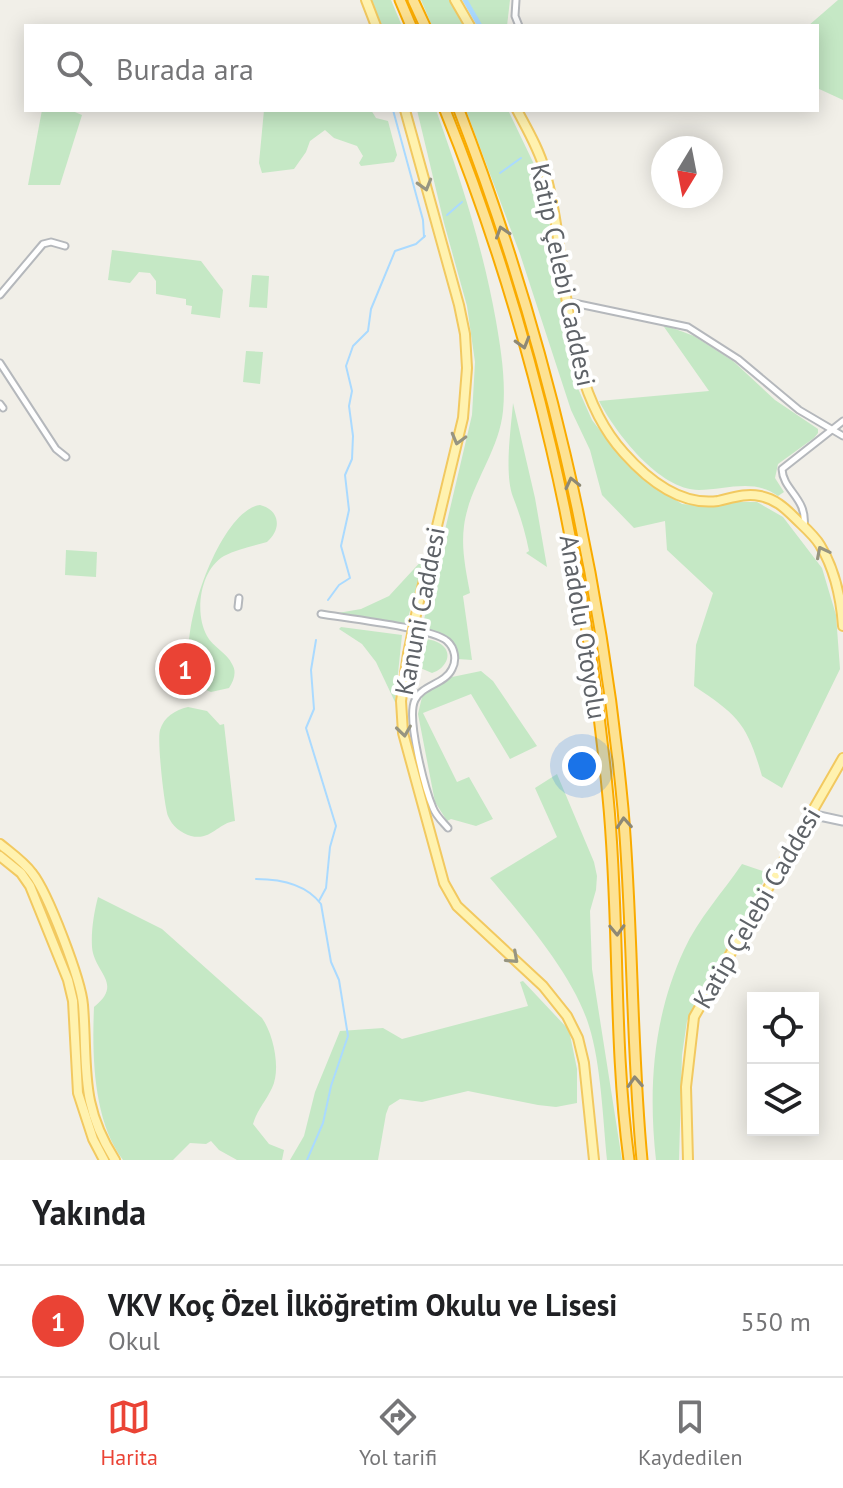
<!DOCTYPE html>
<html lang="tr">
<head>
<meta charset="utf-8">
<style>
  :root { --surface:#fff; --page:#f6f6f6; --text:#202124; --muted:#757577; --line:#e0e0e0; --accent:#ea4335 }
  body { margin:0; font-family:"PT Sans",sans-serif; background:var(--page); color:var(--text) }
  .controls { position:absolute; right:24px; bottom:24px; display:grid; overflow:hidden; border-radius:0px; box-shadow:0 4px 20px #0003 }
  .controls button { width:72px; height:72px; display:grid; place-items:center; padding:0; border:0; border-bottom:2px solid var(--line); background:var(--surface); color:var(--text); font:40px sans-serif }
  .compass { position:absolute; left:651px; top:136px; width:72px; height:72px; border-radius:50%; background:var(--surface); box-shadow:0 4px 20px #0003; rotate:190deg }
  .you { position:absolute; left:582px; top:766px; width:28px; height:28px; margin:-20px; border:6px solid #fff; border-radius:50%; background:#1a73e8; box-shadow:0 0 0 12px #1a73e833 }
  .badge { display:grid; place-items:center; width:52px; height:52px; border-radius:50%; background:var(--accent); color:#fff; font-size:26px; font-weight:700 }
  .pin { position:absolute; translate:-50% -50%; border:4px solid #fff; box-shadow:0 2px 8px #0006 }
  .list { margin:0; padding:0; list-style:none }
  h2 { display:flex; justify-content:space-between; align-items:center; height:104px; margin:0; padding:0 32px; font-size:34px }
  h2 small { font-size:26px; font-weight:400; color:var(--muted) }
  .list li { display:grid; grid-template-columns:52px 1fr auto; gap:24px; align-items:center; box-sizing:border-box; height:112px; padding:0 32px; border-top:2px solid var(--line) }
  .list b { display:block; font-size:30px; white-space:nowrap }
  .list p { margin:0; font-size:26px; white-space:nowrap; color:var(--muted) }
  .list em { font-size:26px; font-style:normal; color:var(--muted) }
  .icon { flex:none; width:44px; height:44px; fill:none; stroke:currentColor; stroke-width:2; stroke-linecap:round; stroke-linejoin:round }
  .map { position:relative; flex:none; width:843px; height:1160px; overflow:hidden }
  .search { position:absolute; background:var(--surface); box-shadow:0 4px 20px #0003; left:24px; right:24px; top:24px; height:88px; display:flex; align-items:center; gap:20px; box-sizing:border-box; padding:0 28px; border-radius:0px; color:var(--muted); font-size:30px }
  .sheet { height:216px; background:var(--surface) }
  nav { display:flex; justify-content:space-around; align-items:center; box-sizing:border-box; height:112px; border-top:2px solid var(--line); background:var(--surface); font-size:22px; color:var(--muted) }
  nav a { display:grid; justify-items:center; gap:4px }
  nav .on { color:var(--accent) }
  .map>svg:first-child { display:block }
  .green { fill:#c5e8c5 }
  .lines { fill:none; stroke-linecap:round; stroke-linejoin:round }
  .stream { stroke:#aadaff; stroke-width:2 }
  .canal { stroke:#aadaff; stroke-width:5 }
  .street-casing { stroke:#b5b8bc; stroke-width:9 }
  .secondary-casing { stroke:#b6babf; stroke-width:11 }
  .primary-casing { stroke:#f2c960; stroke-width:12 }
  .highway-casing { stroke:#f9ab00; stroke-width:13 }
  .street { stroke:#fff; stroke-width:5 }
  .secondary { stroke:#fff; stroke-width:7 }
  .primary { stroke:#fff2af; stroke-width:8 }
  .highway { stroke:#fde293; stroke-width:9 }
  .primary-bridge-casing { stroke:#f2c960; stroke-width:12; stroke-linecap:butt }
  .primary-bridge { stroke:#fff2af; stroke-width:8 }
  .oneway { stroke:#979581 }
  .oneway2 { stroke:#8e8975 }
  .labels { text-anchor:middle; stroke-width:8; stroke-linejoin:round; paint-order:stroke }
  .street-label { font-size:26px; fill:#5f6368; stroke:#fff }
</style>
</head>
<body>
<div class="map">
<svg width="843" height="1160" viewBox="0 0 843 1160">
  <rect width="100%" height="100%" fill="#f1efe8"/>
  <g class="green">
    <polygon points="372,0 391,0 402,26 381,26"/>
    <polygon points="421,0 450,0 464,26 432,26"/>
    <polygon points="463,0 510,0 507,26 478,26"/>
    <polygon points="838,0 843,0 843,100 817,88 817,26 808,26"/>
    <polygon points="42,110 70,110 82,115 60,185 28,185"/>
    <polygon points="264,110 371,110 376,118 388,121 397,155 394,162 361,166 359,163 363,156 357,146 334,138 325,130 310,141 306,152 294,169 262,173 259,163"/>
    <path d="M417,110h19c25,70 47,138 60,211 5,29 10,60 7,90 -4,41 -34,75 -39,115 -3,23 2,45 6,67l-7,3 9,64 -14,-1 -10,-22 -26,-9 50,-213 3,-53 -8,-56 -23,-83z"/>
    <path d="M466,110h42l35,73 33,201 16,36 24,31 32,31 34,22 23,2 30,-4h22l26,15 39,51 14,47 4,54 -58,119 -20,-12c-15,-52 -23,-60 -68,-90l2,-41 17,-52 -46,-43 -2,-29 -31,7 -32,-33 -12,-45 -19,-40 -51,-156z"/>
    <polygon points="112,250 201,261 223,290 220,318 191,314 192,306 186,305 186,299 156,294 156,281 150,273 139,272 130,283 108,280"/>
    <polygon points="252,275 269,276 267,308 249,307"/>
    <path d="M662,324l32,12 39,25 42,39 43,29v4l-4,5 -36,26 -3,14 9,14 -6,4c-24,-18 -53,-6 -79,-6 -40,0 -84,-58 -100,-89l110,-10z"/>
    <polygon points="246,351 263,352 260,384 243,382"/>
    <path d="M513,403l22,95 12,69 -21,-14 3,-2c-4,-20 -9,-36 -16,-54 -9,-24 -2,-68 0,-94z"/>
    <path d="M260,505c20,5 22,24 7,37 -14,4 -30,7 -43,14 -24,14 -30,57 -17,80 6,11 20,17 25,28 5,8 2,16 -3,24l-18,4c-5,-2 -13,-6 -16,-10 -24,-34 23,-172 65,-177z"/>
    <polygon points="66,550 97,552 96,577 65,575"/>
    <polygon points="425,557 406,625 338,613 361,609 389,596"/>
    <polygon points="341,627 402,635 395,702 376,662 362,644 339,629"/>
    <path d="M419,638c7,1 15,2 20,5 16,9 7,26 -7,30l-14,-6 -3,-10z"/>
    <polygon points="481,671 493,681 537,746 510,759 471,694 423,713 457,782 469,777 493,819 476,826 451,819 447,821 435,802 418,714 422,697 428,691 452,677"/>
    <path d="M188,707l19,4 13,14 4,-1 11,97c-17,2 -24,20 -44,15 -10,-3 -19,-10 -23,-20 -4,-12 -11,-75 -8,-86 4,-13 15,-20 28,-23z"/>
    <path d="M557,774l37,88 3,14 -1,14 -6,21 2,58 30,191h-15c-4,-40 -6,-96 -18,-134 -15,-50 -65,-108 -99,-148l67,-41 -22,-49z"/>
    <path d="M742,864l26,9 -81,148 -5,34 -3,105h-23c-8,-72 -3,-143 28,-210 14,-31 39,-58 58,-86z"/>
    <path d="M98,897l64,32 100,89c12,17 19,52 10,70 -6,13 -15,22 -19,36l16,20 15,6 -2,10h-45l-18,-10 -8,-9 -5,3 -16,-1 -17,17h-50c-30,-40 -31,-104 -29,-153 30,-24 0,-34 -2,-60 -1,-16 2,-35 6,-50z"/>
    <polygon points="523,981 569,1030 577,1069 577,1103 556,1107 538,1105 468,1091 422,1102 400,1099 389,1106 386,1114 378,1160 290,1160 304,1136 315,1092 340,1031 383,1028 402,1039 528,1006 520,982"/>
  </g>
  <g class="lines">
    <g class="stream">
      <polyline points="393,110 423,220 424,237"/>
      <polyline points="500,173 521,158"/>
      <polyline points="447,215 462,202"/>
      <polyline points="328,600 339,585 350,578 341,546 349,510 345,475 352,459 353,436 349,406 352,391 346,366 353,346 368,331 371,309 395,251 416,244 425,236"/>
      <polyline points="316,640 311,670 314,709 306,728 336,826 330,847 326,888 319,901"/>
      <path d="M256,879c23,0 50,5 65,25l10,58 8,18 9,56 -17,50 -8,37 -16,37"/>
    </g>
    <polyline class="canal" points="465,0 480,26"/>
    <defs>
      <g id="street">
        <polyline points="516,0 515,16 519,26"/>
        <polyline points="0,295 43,244 51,242 65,246"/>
        <polyline points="569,302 688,327 738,359 799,410 843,436"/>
        <polyline points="0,363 56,449 66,457"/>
        <polyline points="0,404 3,408"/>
        <path d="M804,527c4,-29 -21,-36 -22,-58l61,-48"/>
        <polyline points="238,607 239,598"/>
        <path d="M321,614c23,4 112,14 126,27 8,7 10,19 5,28 -7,15 -30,16 -37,31 -9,18 10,89 18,108 3,8 10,14 15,20"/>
      </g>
      <polyline id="secondary" points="810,814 843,821"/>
      <g id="primary">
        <polyline points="366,0 376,26"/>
        <polyline points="455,0 470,26"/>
        <polyline points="405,110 459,305 465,334 467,368 463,418 418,605"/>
        <path d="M517,110c10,19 22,39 28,61 25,90 14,211 79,282 24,27 56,53 94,48 14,-3 27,-8 42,-5 15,3 24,11 35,22 8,8 19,17 25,27 14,23 21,54 23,81"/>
        <polyline points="408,654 401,701 403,733 444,883 457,906 543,986 567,1016 578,1038 584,1063 594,1160"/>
        <path d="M0,844c11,9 24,18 32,29 16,20 49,107 51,132 5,63 -4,98 32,155"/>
        <polyline points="0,856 21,873 30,886 68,980 73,1001 78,1093 93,1139 104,1160"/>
        <polyline points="688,1160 686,1087 694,1017 843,758"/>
      </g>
      <g id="highway">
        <polyline points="400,0 411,26"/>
        <polyline points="413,0 425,26"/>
        <path d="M445,110c88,218 141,454 163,687 12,121 5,243 21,363"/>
        <path d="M459,110c86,223 142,461 164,699 10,117 8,234 19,351"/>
      </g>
    </defs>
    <use href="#street" class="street-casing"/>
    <use href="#secondary" class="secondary-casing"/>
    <use href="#primary" class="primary-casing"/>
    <use href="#highway" class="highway-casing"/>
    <use href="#street" class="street"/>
    <use href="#secondary" class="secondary"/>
    <use href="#primary" class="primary"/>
    <use href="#highway" class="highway"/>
    <defs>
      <polyline id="primary-bridge" points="408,654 418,605"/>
    </defs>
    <use href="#primary-bridge" class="primary-bridge-casing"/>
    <use href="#primary-bridge" class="primary-bridge"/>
  </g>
  <defs><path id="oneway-chevron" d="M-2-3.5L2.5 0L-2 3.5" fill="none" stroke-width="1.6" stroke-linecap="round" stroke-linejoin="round" transform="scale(2)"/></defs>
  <g class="oneway">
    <use href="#oneway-chevron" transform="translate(425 185) rotate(74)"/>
    <use href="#oneway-chevron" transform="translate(458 439) rotate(105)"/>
    <use href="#oneway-chevron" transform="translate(822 552) rotate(-117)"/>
    <use href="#oneway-chevron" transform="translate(404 731) rotate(82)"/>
    <use href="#oneway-chevron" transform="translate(513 958) rotate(42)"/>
  </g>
  <g class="oneway2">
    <use href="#oneway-chevron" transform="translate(502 232) rotate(-108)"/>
    <use href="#oneway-chevron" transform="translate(523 343) rotate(74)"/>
    <use href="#oneway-chevron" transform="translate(572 483) rotate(-103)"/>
    <use href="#oneway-chevron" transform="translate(624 823) rotate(-94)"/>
    <use href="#oneway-chevron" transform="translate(617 930) rotate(88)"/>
    <use href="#oneway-chevron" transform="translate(635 1082) rotate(-93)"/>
  </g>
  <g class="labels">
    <g class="street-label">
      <text transform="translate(563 275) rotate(78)" y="9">Katip Çelebi Caddesi</text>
      <text transform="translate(420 611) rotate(-79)" y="9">Kanuni Caddesi</text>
      <text transform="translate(583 627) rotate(81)" y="9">Anadolu Otoyolu</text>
      <text transform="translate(757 908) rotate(-60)" y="9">Katip Çelebi Caddesi</text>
    </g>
  </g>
</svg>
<div class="controls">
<button><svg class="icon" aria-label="locate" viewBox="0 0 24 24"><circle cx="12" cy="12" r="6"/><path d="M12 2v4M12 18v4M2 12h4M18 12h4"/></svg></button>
<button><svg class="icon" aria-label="layers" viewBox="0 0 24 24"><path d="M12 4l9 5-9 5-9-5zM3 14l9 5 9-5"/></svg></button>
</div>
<svg class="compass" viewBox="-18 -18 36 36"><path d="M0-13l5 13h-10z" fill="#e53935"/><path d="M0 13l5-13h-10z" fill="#757577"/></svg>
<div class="you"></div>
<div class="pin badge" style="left:185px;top:669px">1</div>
<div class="search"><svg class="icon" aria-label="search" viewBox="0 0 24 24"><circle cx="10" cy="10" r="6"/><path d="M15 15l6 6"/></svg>Burada ara</div>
</div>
<section class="sheet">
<h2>Yakında<small></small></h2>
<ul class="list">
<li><span class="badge">1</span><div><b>VKV Koç Özel İlköğretim Okulu ve Lisesi</b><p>Okul</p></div><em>550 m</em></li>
</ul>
</section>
<nav>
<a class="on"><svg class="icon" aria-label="map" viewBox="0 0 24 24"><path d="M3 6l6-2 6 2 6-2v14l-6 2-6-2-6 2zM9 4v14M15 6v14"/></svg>Harita</a>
<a><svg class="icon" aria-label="directions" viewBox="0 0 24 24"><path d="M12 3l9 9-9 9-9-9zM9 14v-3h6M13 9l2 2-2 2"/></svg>Yol tarifi</a>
<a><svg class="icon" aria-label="saved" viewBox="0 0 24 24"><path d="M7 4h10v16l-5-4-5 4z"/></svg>Kaydedilen</a>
</nav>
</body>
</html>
